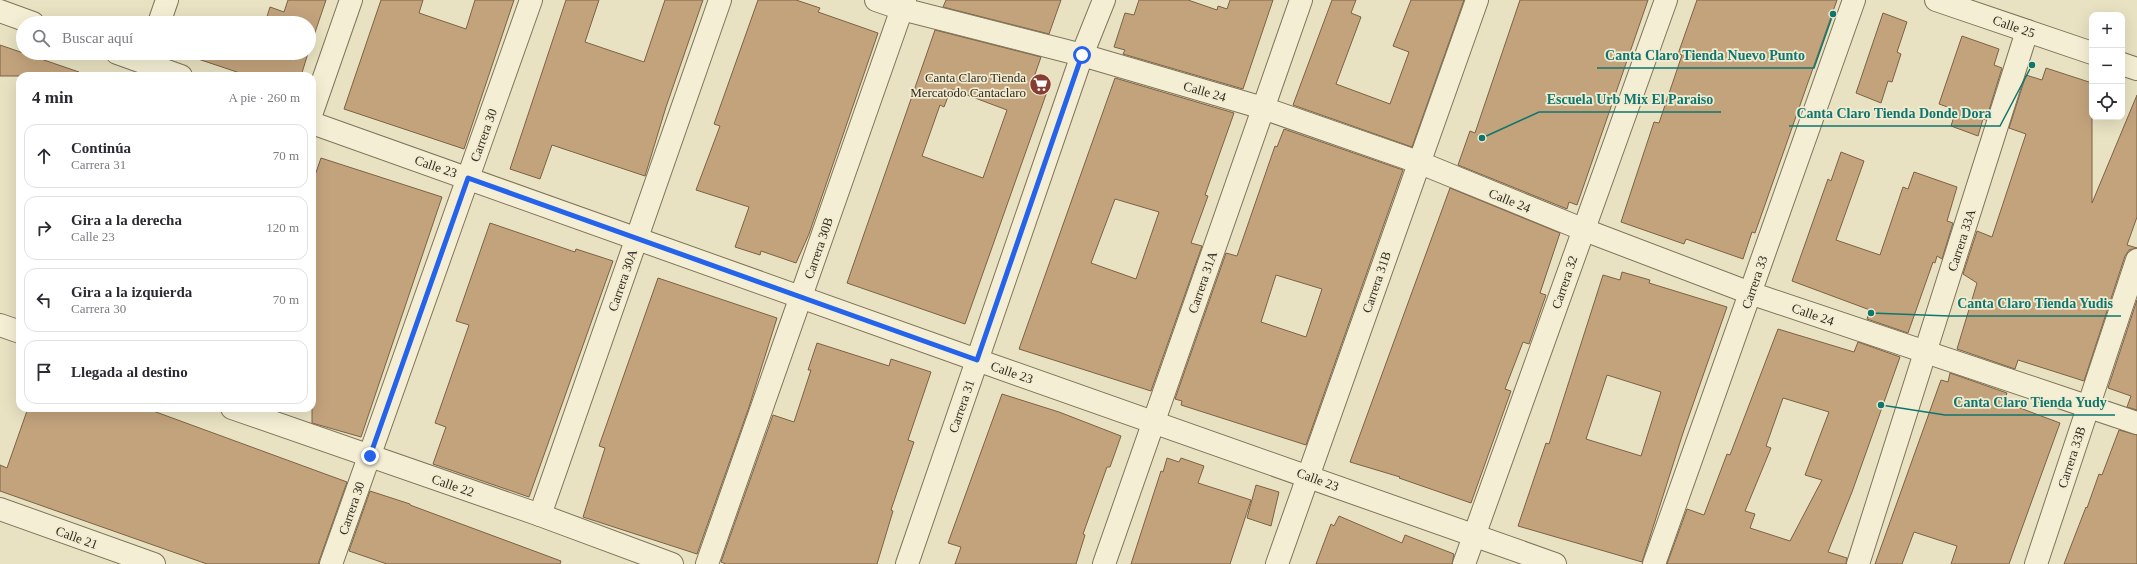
<!DOCTYPE html>
<html lang="es">
<head>
<meta charset="utf-8">
<style>
  :root { --surface:#fff; --page:#f2f2f3; --text:#2b2b33; --muted:#7c7c81; --line:#e1e1e2 }
  body { margin:0; font-family:Georgia,serif; background:var(--page); color:var(--text) }
  .controls { position:absolute; right:12px; top:12px; display:grid; overflow:hidden; border-radius:8px; box-shadow:0 4px 16px #0002 }
  .controls button { width:36px; height:36px; display:grid; place-items:center; padding:0; border:0; border-bottom:1px solid var(--line); background:var(--surface); color:var(--text); font:20px sans-serif }
  .stop { position:absolute; width:12px; height:12px; margin:-9px; border:3px solid #2563eb; border-radius:50%; background:#fff }
  .stop.end { background:#2563eb; border-color:#fff; box-shadow:0 1px 4px #0008 }
  .list { margin:0; padding:0; list-style:none }
  h2 { display:flex; justify-content:space-between; align-items:center; height:52px; margin:0; padding:0 16px; font-size:17px }
  h2 small { font-size:13px; font-weight:400; color:var(--muted) }
  .list li { display:grid; grid-template-columns:26px 1fr auto; gap:12px; align-items:center; box-sizing:border-box; height:64px; margin:0 8px 8px; padding:0 8px; border:1px solid var(--line); border-radius:12px }
  .list b { display:block; font-size:15px; white-space:nowrap }
  .list p { margin:0; font-size:13px; white-space:nowrap; color:var(--muted) }
  .list em { font-size:13px; font-style:normal; color:var(--muted) }
  .icon { flex:none; width:22px; height:22px; fill:none; stroke:currentColor; stroke-width:2; stroke-linecap:round; stroke-linejoin:round }
  .map { position:relative; flex:none; width:2137px; height:564px; overflow:hidden }
  .search { position:absolute; background:var(--surface); box-shadow:0 4px 16px #0002; left:16px; top:16px; width:300px; height:44px; display:flex; align-items:center; gap:10px; box-sizing:border-box; padding:0 14px; border-radius:22px; color:var(--muted); font-size:15px }
  .panel { position:absolute; background:var(--surface); box-shadow:0 4px 16px #0002; left:16px; top:72px; width:300px; height:340px; border-radius:12px }
  .map>svg:first-child { display:block }
  .building { fill:#c2a37c; stroke:#7c6244; fill-rule:evenodd }
  .lines { fill:none; stroke-linecap:round; stroke-linejoin:round }
  .minor-casing { stroke:#80745b; stroke-width:24 }
  .tertiary-casing { stroke:#80745b; stroke-width:24 }
  .minor { stroke:#f4efd4; stroke-width:22 }
  .tertiary { stroke:#f4efd4; stroke-width:22 }
  .route { stroke:#2563eb; stroke-width:5 }
  .labels { text-anchor:middle; stroke-width:3.5; stroke-linejoin:round; paint-order:stroke }
  .street-label { font-size:13px; fill:#322a1e; stroke:#f1ecd1 }
  .poi-label { font-size:13px; fill:#322a1e; stroke:#f1ecd1; text-anchor:end }
  .leader { fill:none; stroke:#0f766e; stroke-width:1.5 }
  .callout-dot { fill:#0f766e; stroke:#f1ecd1; stroke-width:1.5 }
  .callout-label { font-size:14px; text-anchor:middle; font-weight:bold; fill:#0f766e; stroke:#f1ecd1; stroke-width:3.5; stroke-linejoin:round; paint-order:stroke }
</style>
</head>
<body>
<div class="map">
<svg width="2137" height="564" viewBox="0 0 2137 564">
  <rect width="100%" height="100%" fill="#e8e2c2"/>
  <g class="building">
    <polygon points="288,0 326,0 309,50 309,23 265,23 270,7 284,12"/>
    <polygon points="381,0 423,0 419,13 466,29 475,0 514,0 464,149 344,109"/>
    <polygon points="566,0 599,0 585,42 644,62 665,0 703,0 666,107 645,176 552,145 540,179 510,169"/>
    <polygon points="758,0 796,0 820,8 818,12 878,33 809,234 796,263 761,251 760,255 735,247 749,207 696,190 720,126 714,124"/>
    <polygon points="946,0 1061,0 1049,34 943,7"/>
    <polygon points="1139,0 1188,0 1217,10 1218,6 1227,9 1230,0 1273,0 1243,89 1123,54 1125,50 1114,47 1125,13 1134,15"/>
    <polygon points="1332,0 1356,0 1351,13 1361,17 1336,84 1390,104 1409,52 1393,46 1411,0 1464,0 1412,147 1293,105"/>
    <polygon points="1520,0 1648,0 1577,205 1569,202 1567,209 1458,165 1470,131 1475,133"/>
    <polygon points="1697,0 1837,0 1755,233 1752,232 1743,259 1686,239 1684,244 1621,222 1654,122 1659,123 1682,55 1678,54"/>
    <polygon points="1883,13 1907,22 1897,52 1901,54 1892,82 1888,81 1881,103 1856,93"/>
    <polygon points="187,17 205,23 185,23"/>
    <path d="M935,30l106,27 -8,23 16,6 -84,238 -118,-41zM951,89l56,21 -24,68 -61,-22 18,-51 4,2z"/>
    <polygon points="1962,36 1999,49 1994,65 2002,68 1986,120 1983,119 1978,136 1951,126 1956,110 1939,104"/>
    <polygon points="0,45 79,72 79,76 0,76"/>
    <polygon points="180,53 308,53 301,76 249,76"/>
    <polygon points="2046,68 2092,83 2092,203 2137,95 2137,217 2127,245 2137,248 2129,250 2125,256 2084,381 2018,360 2015,369 1957,349 1977,283 1963,274 1977,231 1992,237 2026,134 2009,128 2026,75 2042,80"/>
    <path d="M1115,78l119,35 -29,82 3,1 -17,47 11,3 -51,145 -132,-42zM1115,199l44,13 -23,67 -45,-16z"/>
    <path d="M1284,129l119,41 -97,275 -125,-40 1,-4 -7,-2 51,-146 11,3 38,-110 2,1zM1276,275l46,14 -16,48 -45,-15z"/>
    <polygon points="1841,152 1864,161 1836,240 1880,255 1903,187 1908,189 1914,172 1957,187 1947,221 1953,223 1942,259 1937,256 1935,263 1933,262 1908,333 1867,319 1870,310 1792,281 1828,179 1831,181"/>
    <polygon points="321,158 442,197 361,437 312,423 312,184"/>
    <polygon points="1450,188 1560,233 1540,293 1546,295 1529,344 1523,342 1505,389 1511,391 1471,503 1399,478 1400,477 1350,462"/>
    <polygon points="490,223 575,252 576,249 613,261 529,497 433,464 446,427 435,423 469,325 456,321"/>
    <path d="M1622,272l28,8 -1,3 78,24 -44,126 -41,129 -124,-36 28,-83 3,1 54,-169 17,5zM1607,375l54,17 -20,64 -55,-17z"/>
    <polygon points="658,278 777,318 749,407 697,554 583,517 605,448 599,446"/>
    <polygon points="2137,300 2137,410 2127,407 2131,396 2108,388"/>
    <path d="M1778,329l76,23 4,-10 42,15 -48,135 -24,60 19,6 -1,6h-179l20,-55 17,6 23,-61 3,1zM1783,398l46,14 -24,63 17,5 -32,61 -40,-13 5,-14 -10,-3 26,-63 -5,-2z"/>
    <polygon points="817,343 889,366 891,359 931,372 908,440 914,442 891,510 893,511 877,564 726,564 721,562 773,415 794,422 811,370 808,370"/>
    <polygon points="1950,373 2007,393 2004,402 2060,423 2009,564 1951,564 1957,546 1914,532 1902,564 1875,564 1941,380 1948,382"/>
    <polygon points="1002,394 1059,412 1121,436 1110,467 1107,467 1083,534 1085,535 1076,564 955,564 961,547 948,543"/>
    <polygon points="28,408 145,408 347,482 318,564 207,564 0,491 0,465 7,468"/>
    <polygon points="2119,430 2137,435 2137,564 2064,564 2086,507 2087,508 2099,474 2102,475"/>
    <polygon points="1167,458 1179,462 1181,458 1204,466 1198,483 1251,500 1230,564 1131,564 1161,471 1163,472"/>
    <polygon points="1256,485 1279,492 1271,526 1247,518"/>
    <polygon points="370,491 410,504 410,505 561,561 560,564 387,564 349,551"/>
    <polygon points="1339,516 1402,543 1405,535 1454,554 1452,564 1316,564 1331,524 1334,526"/>
  </g>
  <g class="lines">
    <defs>
      <g id="minor">
        <polyline points="876,0 902,9 1082,55 1263,108 1418,162 1582,229 1750,293 2137,423"/>
        <polyline points="1936,0 2092,53"/>
        <polyline points="0,11 33,23"/>
        <polyline points="159,23 167,0"/>
        <polyline points="117,53 181,76"/>
        <polyline points="2122,64 2137,69"/>
        <polyline points="312,112 351,0"/>
        <polyline points="312,123 977,360 1555,564"/>
        <polyline points="0,325 20,332"/>
        <polyline points="232,408 540,515 672,564"/>
        <polyline points="0,509 154,564"/>
        <polyline points="540,515 720,0"/>
        <polyline points="331,564 531,0"/>
        <polyline points="707,564 905,0"/>
        <polyline points="1104,564 1301,0"/>
        <polyline points="1277,564 1477,0"/>
        <polyline points="1464,564 1666,0"/>
        <polyline points="1654,564 1854,0"/>
        <polyline points="1858,564 2027,31"/>
        <polyline points="2036,564 2137,260"/>
      </g>
      <polyline id="tertiary" points="907,564 1082,55 1104,0"/>
    </defs>
    <use href="#minor" class="minor-casing"/>
    <use href="#tertiary" class="tertiary-casing"/>
    <use href="#minor" class="minor"/>
    <use href="#tertiary" class="tertiary"/>
  </g>
  <g class="lines">
    <polyline class="route" points="370,456 468,178 977,360 1082,55"/>
  </g>
  <defs>
    <symbol id="supermarket-disc" viewBox="-11 -11 22 22"><circle r="9.5" fill="#883d32" stroke="#f1ecd1"/><path d="M-6-5.5h2.5l.6 2H6L4.5 2H-2.5L-4.4-4H-6ZM-1.5 3.2a1.3 1.3 0 1 0 .1 0ZM3 3.2a1.3 1.3 0 1 0 .1 0Z" fill="#fff"/></symbol>
  </defs>
  <g fill-rule="evenodd">
    <use href="#supermarket-disc" x="1028" y="72" width="25" height="25"/>
  </g>
  <g class="labels">
    <g class="street-label">
      <text transform="translate(2014 26) rotate(19)" y="5">Calle 25</text>
      <text transform="translate(1205 91) rotate(16)" y="5">Calle 24</text>
      <text transform="translate(483 135) rotate(-70)" y="5">Carrera 30</text>
      <text transform="translate(436 166) rotate(19)" y="5">Calle 23</text>
      <text transform="translate(1510 200) rotate(22)" y="5">Calle 24</text>
      <text transform="translate(1961 240) rotate(-72)" y="5">Carrera 33A</text>
      <text transform="translate(818 248) rotate(-71)" y="5">Carrera 30B</text>
      <text transform="translate(622 280) rotate(-71)" y="5">Carrera 30A</text>
      <text transform="translate(1202 282) rotate(-71)" y="5">Carrera 31A</text>
      <text transform="translate(1376 282) rotate(-71)" y="5">Carrera 31B</text>
      <text transform="translate(1564 282) rotate(-71)" y="5">Carrera 32</text>
      <text transform="translate(1754 282) rotate(-71)" y="5">Carrera 33</text>
      <text transform="translate(1813 314) rotate(19)" y="5">Calle 24</text>
      <text transform="translate(1012 372) rotate(19)" y="5">Calle 23</text>
      <text transform="translate(961 406) rotate(-71)" y="5">Carrera 31</text>
      <text transform="translate(2071 457) rotate(-72)" y="5">Carrera 33B</text>
      <text transform="translate(1318 479) rotate(20)" y="5">Calle 23</text>
      <text transform="translate(453 485) rotate(19)" y="5">Calle 22</text>
      <text transform="translate(351 508) rotate(-71)" y="5">Carrera 30</text>
      <text transform="translate(77 537) rotate(20)" y="5">Calle 21</text>
    </g>
    <g class="poi-label">
      <text x="1026" y="82">Canta Claro Tienda<tspan x="1026" dy="15">Mercatodo Cantaclaro</tspan></text>
    </g>
  </g>
  <path class="leader" d="M1833 14L1814 68H1597M1482 138L1539 112H1721M2032 65L2000 126H1789M1871 313L1949 316H2121M1881 405L1945 415H2115"/>
  <g class="callout-dot">
    <circle cx="1833" cy="14" r="4"/>
    <circle cx="1482" cy="138" r="4"/>
    <circle cx="2032" cy="65" r="4"/>
    <circle cx="1871" cy="313" r="4"/>
    <circle cx="1881" cy="405" r="4"/>
  </g>
  <g class="callout-label">
    <text x="1705" y="60">Canta Claro Tienda Nuevo Punto</text>
    <text x="1630" y="104">Escuela Urb Mix El Paraiso</text>
    <text x="1894" y="118">Canta Claro Tienda Donde Dora</text>
    <text x="2035" y="308">Canta Claro Tienda Yudis</text>
    <text x="2030" y="407">Canta Claro Tienda Yudy</text>
  </g>
</svg>
<div class="controls">
<button>+</button>
<button>−</button>
<button><svg class="icon" aria-label="locate" viewBox="0 0 24 24"><circle cx="12" cy="12" r="6"/><path d="M12 2v4M12 18v4M2 12h4M18 12h4"/></svg></button>
</div>
<div class="stop" style="left:1082px;top:55px"></div>
<div class="stop end" style="left:370px;top:456px"></div>
<div class="search"><svg class="icon" aria-label="search" viewBox="0 0 24 24"><circle cx="10" cy="10" r="6"/><path d="M15 15l6 6"/></svg>Buscar aquí</div>
<section class="panel">
<h2>4 min<small>A pie · 260 m</small></h2>
<ul class="list">
<li><svg class="icon" aria-label="ahead" viewBox="0 0 24 24"><path d="M12 20V5M6 11l6-6 6 6"/></svg><div><b>Continúa</b><p>Carrera 31</p></div><em>70 m</em></li>
<li><svg class="icon" aria-label="right" viewBox="0 0 24 24"><path d="M7 20v-9h11M14 6l5 5-5 5"/></svg><div><b>Gira a la derecha</b><p>Calle 23</p></div><em>120 m</em></li>
<li><svg class="icon" aria-label="left" viewBox="0 0 24 24"><path d="M17 20v-9H6M10 6l-5 5 5 5"/></svg><div><b>Gira a la izquierda</b><p>Carrera 30</p></div><em>70 m</em></li>
<li><svg class="icon" aria-label="arrive" viewBox="0 0 24 24"><path d="M6 21V4h12l-3 4 3 4H6"/></svg><div><b>Llegada al destino</b></div></li>
</ul>
</section>
</div>
</body>
</html>
